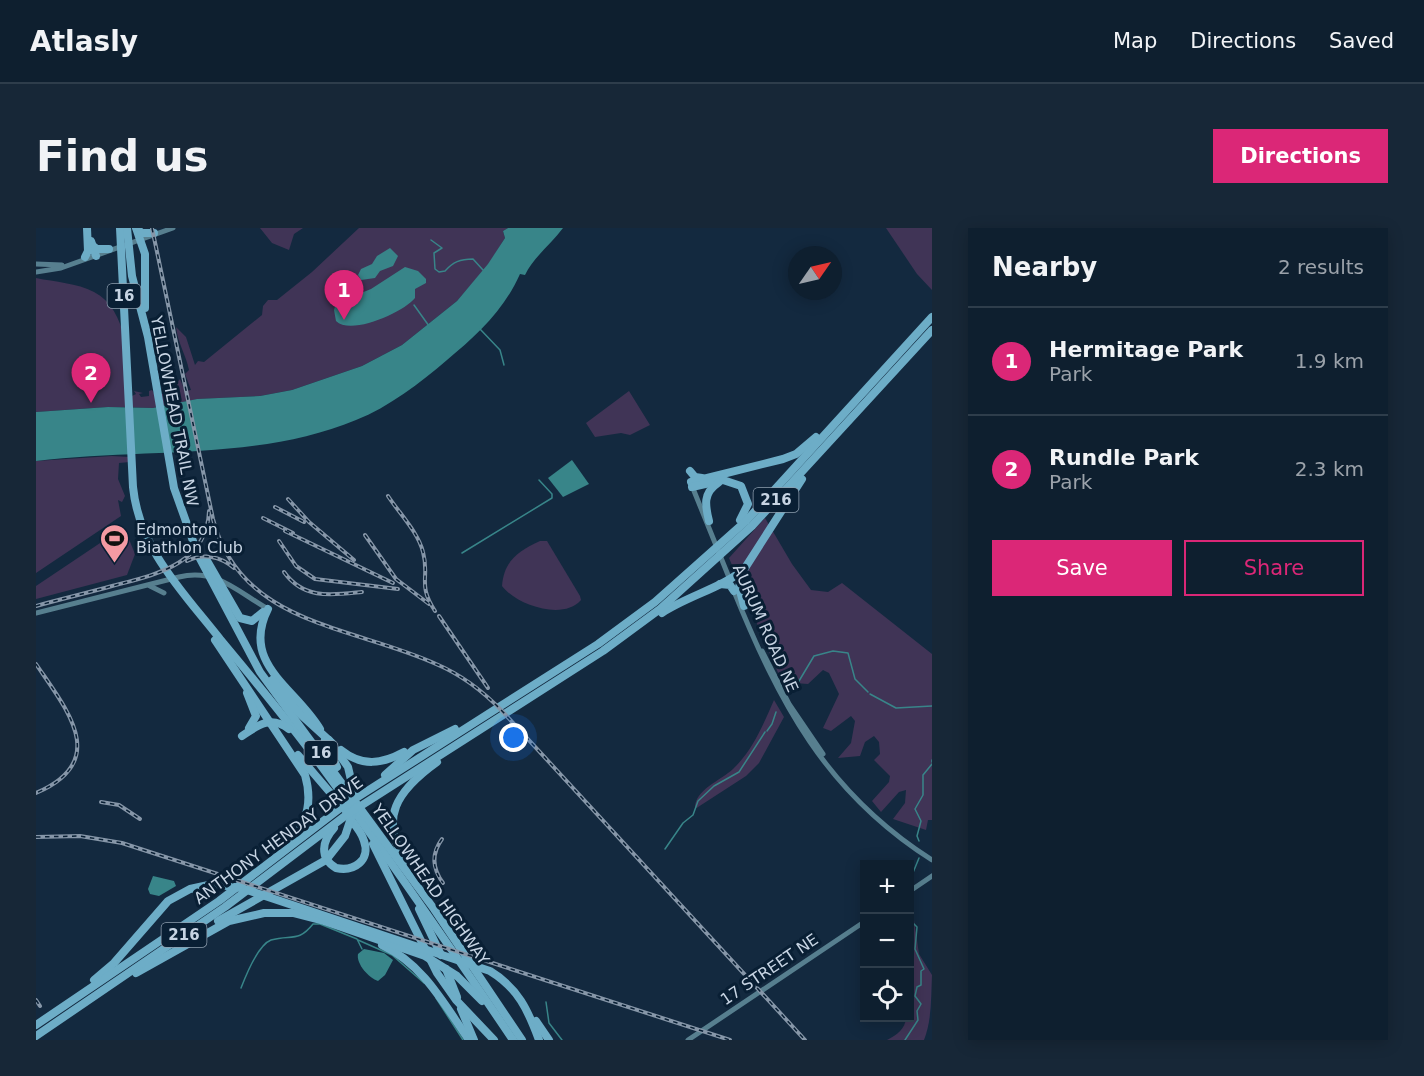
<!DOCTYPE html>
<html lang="en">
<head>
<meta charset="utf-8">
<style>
  :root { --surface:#0e1f2f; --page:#172737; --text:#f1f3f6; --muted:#9ba2aa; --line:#2e3d4b; --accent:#db2777 }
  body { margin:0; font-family:"DejaVu Sans",sans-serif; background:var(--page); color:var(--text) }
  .controls { position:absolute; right:18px; bottom:18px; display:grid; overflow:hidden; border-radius:0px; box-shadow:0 3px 15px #0003 }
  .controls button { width:54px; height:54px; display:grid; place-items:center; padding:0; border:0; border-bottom:2px solid var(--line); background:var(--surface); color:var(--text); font:30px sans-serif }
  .compass { position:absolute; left:752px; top:18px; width:54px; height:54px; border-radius:50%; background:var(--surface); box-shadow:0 3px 15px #0003; rotate:56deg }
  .you { position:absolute; left:478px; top:510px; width:21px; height:21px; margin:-15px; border:4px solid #fff; border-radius:50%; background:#1a73e8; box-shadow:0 0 0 9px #1a73e833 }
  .badge { display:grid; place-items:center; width:39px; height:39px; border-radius:50%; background:var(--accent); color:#fff; font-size:20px; font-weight:700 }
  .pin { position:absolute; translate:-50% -50px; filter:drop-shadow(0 2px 3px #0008) }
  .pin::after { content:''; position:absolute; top:32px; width:21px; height:18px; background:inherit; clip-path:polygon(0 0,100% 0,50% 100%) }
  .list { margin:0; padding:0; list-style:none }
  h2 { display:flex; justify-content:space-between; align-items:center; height:78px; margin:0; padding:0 24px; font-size:26px }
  h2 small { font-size:20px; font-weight:400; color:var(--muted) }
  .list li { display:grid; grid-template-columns:39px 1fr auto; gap:18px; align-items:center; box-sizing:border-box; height:108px; padding:0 24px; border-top:2px solid var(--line) }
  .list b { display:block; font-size:22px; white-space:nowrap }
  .list p { margin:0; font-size:20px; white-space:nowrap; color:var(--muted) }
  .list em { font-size:20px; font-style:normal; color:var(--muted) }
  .actions { display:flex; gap:12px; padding:18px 24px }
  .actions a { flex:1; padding:14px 0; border:2px solid var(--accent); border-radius:0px; text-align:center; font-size:21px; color:var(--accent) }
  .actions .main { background:var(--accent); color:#fff }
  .icon { flex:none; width:33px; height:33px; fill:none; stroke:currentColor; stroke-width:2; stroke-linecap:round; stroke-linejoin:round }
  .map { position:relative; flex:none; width:896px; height:812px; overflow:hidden; border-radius:0px }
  header { display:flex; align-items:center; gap:36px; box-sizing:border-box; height:84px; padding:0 30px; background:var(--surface); border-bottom:2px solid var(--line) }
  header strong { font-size:28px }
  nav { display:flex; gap:33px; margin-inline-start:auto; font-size:21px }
  .intro { display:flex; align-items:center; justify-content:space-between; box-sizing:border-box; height:144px; padding:0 36px }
  h1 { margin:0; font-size:42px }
  .button { padding:15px 27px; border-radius:0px; background:var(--accent); color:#fff; font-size:21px; font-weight:700 }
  main { display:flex; gap:36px; padding:0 36px }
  aside { flex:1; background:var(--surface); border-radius:0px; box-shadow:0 3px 15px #0003 }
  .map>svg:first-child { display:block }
  .green { fill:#403456 }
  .water { fill:#388589 }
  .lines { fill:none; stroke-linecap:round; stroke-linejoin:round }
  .stream { stroke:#388589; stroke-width:1.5 }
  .secondary { stroke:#577f8f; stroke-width:5 }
  .highway { stroke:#6dadc7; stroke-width:8 }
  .rail-casing { stroke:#8696a8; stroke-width:4 }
  .rail { stroke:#091f34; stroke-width:1.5; stroke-dasharray:4.5; stroke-linecap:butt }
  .labels { text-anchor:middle; stroke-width:6; stroke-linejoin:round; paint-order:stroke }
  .shield { fill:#091f34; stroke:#8e9eae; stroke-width:1.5 }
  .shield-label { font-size:15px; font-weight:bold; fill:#c7d4e3 }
  .street-label { font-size:16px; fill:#c7d4e3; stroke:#091f34 }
  .poi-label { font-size:16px; fill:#c7d4e3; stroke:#091f34; text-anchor:start }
</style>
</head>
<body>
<header>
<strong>Atlasly</strong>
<nav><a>Map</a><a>Directions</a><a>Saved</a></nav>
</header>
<div class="intro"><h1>Find us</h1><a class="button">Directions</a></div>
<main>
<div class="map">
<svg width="896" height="812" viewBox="0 0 896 812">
  <rect width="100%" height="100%" fill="#13293f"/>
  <g class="green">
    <polygon points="224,0 267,0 258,6 253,22 236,15"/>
    <path d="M323,0h149l-5,3 2,7 -17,27 -31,36 -55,44 -40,21 -70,24 -32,6 -62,3 -45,9 -45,-1 -72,5v-134c19,4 41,5 58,14 35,18 33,71 38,104l4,-2 -2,-3 9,2 -4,1 2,3 8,-1v-5l3,-1 3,5 14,-2 11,-14 5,12 6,-1 -6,-16 4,-4c-3,-15 -11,-26 -13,-43l10,10 9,28 3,-4 6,1 58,-47 1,-9 5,-6h9l35,-28z"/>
    <polygon points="850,0 896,0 896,62 881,46"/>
    <polygon points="593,163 614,197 594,207 585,205 559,209 550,195"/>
    <polygon points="76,228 93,229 94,234 83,235 82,251 89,268 86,274 82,272 85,288 0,345 0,233"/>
    <polygon points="729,290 756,336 775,362 792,364 806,355 896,426 896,592 892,592 890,602 857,591 869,575 870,562 863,564 845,584 836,573 853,554 854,548 838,532 844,526 843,514 838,508 829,514 824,528 802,530 815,515 819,493 815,488 795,503 787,500 803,466 793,445 787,442 772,456 746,454 693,330"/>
    <polygon points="88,299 99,326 91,347 0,371 0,358"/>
    <path d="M504,313h7l33,55 1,4c-18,21 -65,5 -79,-14 2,-25 16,-35 38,-45z"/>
    <path d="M738,472l10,17 -25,46 -13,13 -51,33c-1,-19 25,-28 38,-40 20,-19 30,-44 41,-69z"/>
    <path d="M874,665l9,61 13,21c-1,21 0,45 -8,65h-37c10,-5 18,-11 19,-22h4z"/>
  </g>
  <g class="water">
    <path d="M472,0h55c-12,16 -30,30 -38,47l-5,-1c-16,36 -43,61 -73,86 -27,23 -58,47 -91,60 -98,41 -216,28 -320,41v-49l72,-5 45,1 44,-9 63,-3 32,-6 70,-24 40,-21 55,-44 31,-37 17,-26 -2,-7z"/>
    <polygon points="354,20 362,28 357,38 344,43 339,50 325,52 322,47 325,41 336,36 341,28"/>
    <path d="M369,39l13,4 8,8v4l-11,6v9c-11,14 -64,38 -79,23l-2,-11 2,-7 35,-14z"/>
    <polygon points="536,232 553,256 527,269 512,250"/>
    <polygon points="117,648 138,653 140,658 123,668 114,666 112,661"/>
    <path d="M328,721l20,4 9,7 -8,15 -7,6c-9,-3 -22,-17 -20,-27z"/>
  </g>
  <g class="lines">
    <g class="stream">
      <path d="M395,12l11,8 -8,5 1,16 4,3 6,-1c8,-9 15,-12 28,-12l10,11"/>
      <polyline points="378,77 393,98"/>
      <polyline points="444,101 464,122 468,137"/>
      <polyline points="426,325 516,270 516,266 503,252"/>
      <polyline points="760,458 778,428 797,423 812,425 819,451 832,464"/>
      <polyline points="834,466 860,480 896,478"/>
      <polyline points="731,503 736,496 740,484"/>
      <polyline points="896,532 896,534"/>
      <polyline points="883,613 881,608 885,593 879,581 887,567 887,547 896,536"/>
      <polyline points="629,621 647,595 657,587 662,573 678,558 703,544 729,504"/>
      <polyline points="874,652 883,630"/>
      <polyline points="322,712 356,727 388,755"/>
      <path d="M205,760c5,-13 17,-43 30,-48 20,-6 27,3 42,-16h7l37,15 5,10"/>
      <polyline points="400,770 427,812"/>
      <polyline points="510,774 513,795 526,812"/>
      <polyline points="869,812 882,792 881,783 885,776 879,768 881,759 885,757 885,743 888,741 879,721 881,699 876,694 875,668"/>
    </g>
    <g class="secondary">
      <polyline points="0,36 26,37"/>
      <polyline points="0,44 25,40 137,0"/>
      <polyline points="656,258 694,352"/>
      <polyline points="114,358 128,365"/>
      <path d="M697,361c46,113 92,203 199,271"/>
      <path d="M0,385l143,-36c38,-9 59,15 89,32"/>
      <polyline points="726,423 753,476 787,526"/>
      <polyline points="874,663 896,648"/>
      <polyline points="652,812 828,694"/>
    </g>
    <g class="highway">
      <path d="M84,0l13,259c6,62 51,106 87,152 35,42 70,84 102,128 66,90 129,181 191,273"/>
      <polyline points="91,0 96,48 112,109 138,260 162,327 224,444 398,681 486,812"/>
      <polyline points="100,0 109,26 109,80"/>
      <polyline points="101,1 106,5 118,5"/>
      <polyline points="55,13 60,28"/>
      <polyline points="56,17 61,21 73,21"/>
      <polyline points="49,29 52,23 51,0"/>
      <polyline points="654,243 659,249 666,250"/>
      <polyline points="655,254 747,231 760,226 780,209"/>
      <polyline points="656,259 687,252 705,258 712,276 704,292"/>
      <path d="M673,293c-4,-16 -6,-28 9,-38"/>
      <polyline points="170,331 204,390 216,393 227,384"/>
      <polyline points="684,356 694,357 698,363"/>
      <polyline points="708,378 703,359 708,342"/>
      <path d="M232,381c-28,55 28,79 52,120"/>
      <path d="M626,385c25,-17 63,-26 83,-45l57,-89"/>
      <path d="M179,412l90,135c7,24 3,47 -14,66"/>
      <polyline points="236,452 263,485 296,515"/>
      <polyline points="211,465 220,488 213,500"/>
      <path d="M206,508c16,-11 29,-21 47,-7"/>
      <polyline points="289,512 301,539"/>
      <polyline points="293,512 312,539 319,569"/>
      <path d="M305,522c21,17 41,14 63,2"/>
      <polyline points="262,527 309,582"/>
      <polyline points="349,547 377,522 419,501"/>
      <path d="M298,600c-12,13 -15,30 2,40 18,4 35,-8 28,-27 -2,-8 -8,-15 -13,-21"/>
      <polyline points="337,616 401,745 420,772 458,812"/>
      <path d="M371,636c-30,-46 -9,-74 30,-102"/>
      <polyline points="383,681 405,727"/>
      <polyline points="182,693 290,632 309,608 318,581"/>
      <path d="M346,717c41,19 62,59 87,95"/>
      <polyline points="410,741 421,769"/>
      <polyline points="100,745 193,693 228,685 257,685 288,693 389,728 421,748 446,773"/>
      <path d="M58,752l20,-17 54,-62 22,-12 23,-5 28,4 249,83c28,17 38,39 49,69"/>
      <polyline points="425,781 438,812"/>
      <polyline points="500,793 513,812"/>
      <polyline points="0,797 183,673 303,581 562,416 619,374 710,293 896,89"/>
      <polyline points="0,808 189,679 309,588 567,423 624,381 716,298 896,102"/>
    </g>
    <defs>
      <g id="rail">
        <path d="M116,0l61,291c27,106 140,107 223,145 26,11 48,28 67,48l302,328"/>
        <path d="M352,268c11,17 30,36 35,56 7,25 -6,32 12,59"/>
        <polyline points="252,271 273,294 318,332"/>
        <polyline points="239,279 268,294"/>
        <polyline points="227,290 257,305"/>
        <polyline points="249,303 357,355"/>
        <polyline points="329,307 360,351 393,376"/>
        <polyline points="243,313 260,338 279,351 362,361"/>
        <path d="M151,333c16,-8 33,-5 47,7"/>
        <path d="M248,344c20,28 48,23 78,20"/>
        <path d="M0,378c25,-7 51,-13 76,-20 42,-11 95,-21 97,-75"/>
        <polyline points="403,388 452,460"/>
        <path d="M0,436c31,46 75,97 0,129"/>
        <polyline points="65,574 83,577 104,591"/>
        <polyline points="0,609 44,608 86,615 694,812"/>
        <path d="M406,611c-11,15 -10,29 1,44"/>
        <polyline points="0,772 4,778"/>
      </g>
    </defs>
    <use href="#rail" class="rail-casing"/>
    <use href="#rail" class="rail"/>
  </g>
  <defs>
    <symbol id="stadium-pin" viewBox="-11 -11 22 30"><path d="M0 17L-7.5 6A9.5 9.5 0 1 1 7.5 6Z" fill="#f49aa3" stroke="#091f34"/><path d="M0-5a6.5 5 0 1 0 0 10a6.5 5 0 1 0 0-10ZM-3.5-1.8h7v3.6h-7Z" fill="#111"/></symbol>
  </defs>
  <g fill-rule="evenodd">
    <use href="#stadium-pin" x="62" y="294" width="33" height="45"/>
  </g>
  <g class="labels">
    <g class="shield">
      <rect x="71.5" y="56" width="33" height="24" rx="4.5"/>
      <rect x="717.5" y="260" width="45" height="24" rx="4.5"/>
      <rect x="268.5" y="513" width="33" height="24" rx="4.5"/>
      <rect x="125.5" y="695" width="45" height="24" rx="4.5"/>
    </g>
    <g class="shield-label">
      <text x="88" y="73">16</text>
      <text x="740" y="277">216</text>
      <text x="285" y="530">16</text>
      <text x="148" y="712">216</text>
    </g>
    <g class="street-label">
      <text transform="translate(139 183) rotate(79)" y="6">YELLOWHEAD TRAIL NW</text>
      <text transform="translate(730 400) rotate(66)" y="6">AURUM ROAD NE</text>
      <text transform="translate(242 612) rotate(-36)" y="6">ANTHONY HENDAY DRIVE</text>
      <text transform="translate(395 656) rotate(55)" y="6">YELLOWHEAD HIGHWAY</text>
      <text transform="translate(733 741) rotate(-34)" y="6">17 STREET NE</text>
    </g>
    <g class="poi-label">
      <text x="100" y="307">Edmonton<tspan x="100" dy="18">Biathlon Club</tspan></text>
    </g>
  </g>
</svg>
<div class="controls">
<button>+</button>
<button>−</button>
<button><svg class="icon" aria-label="locate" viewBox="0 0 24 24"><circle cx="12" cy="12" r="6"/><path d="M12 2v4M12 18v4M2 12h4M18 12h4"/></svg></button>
</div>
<svg class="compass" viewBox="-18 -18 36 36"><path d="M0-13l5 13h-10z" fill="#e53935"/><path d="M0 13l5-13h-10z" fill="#9ba2aa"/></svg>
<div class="you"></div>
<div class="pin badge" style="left:308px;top:92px">1</div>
<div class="pin badge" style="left:55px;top:175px">2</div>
</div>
<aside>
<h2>Nearby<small>2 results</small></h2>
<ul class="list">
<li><span class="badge">1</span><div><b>Hermitage Park</b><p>Park</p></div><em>1.9 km</em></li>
<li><span class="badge">2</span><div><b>Rundle Park</b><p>Park</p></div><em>2.3 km</em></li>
</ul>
<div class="actions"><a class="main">Save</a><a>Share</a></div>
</aside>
</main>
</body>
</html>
